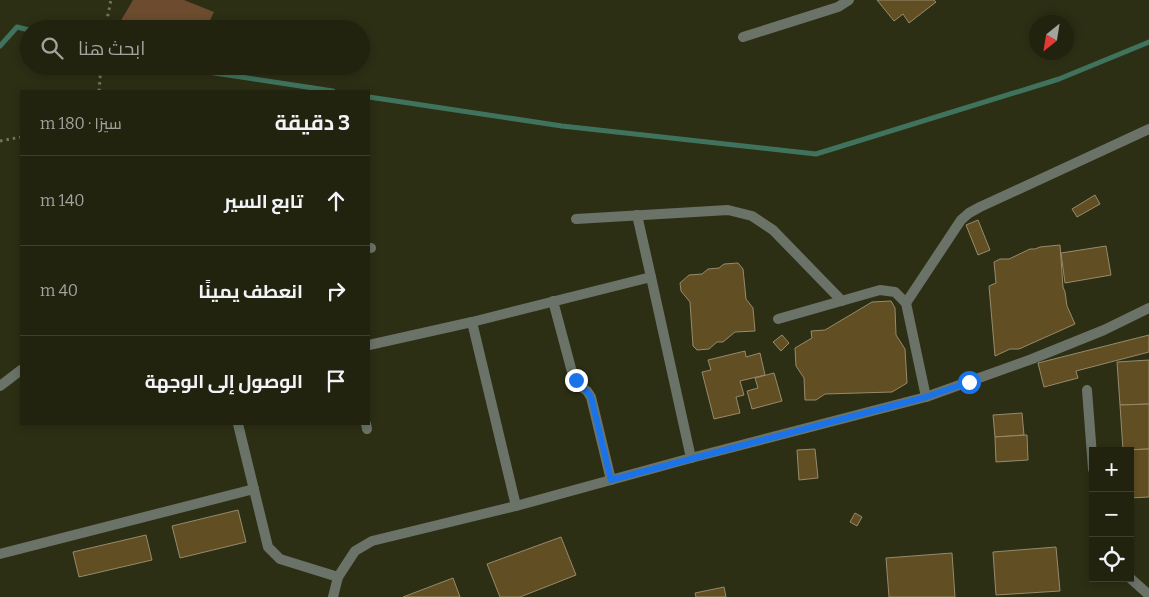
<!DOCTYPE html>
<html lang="ar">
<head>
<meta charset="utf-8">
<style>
  :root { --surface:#21230f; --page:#292b18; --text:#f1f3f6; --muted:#a2a49e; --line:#3e402f }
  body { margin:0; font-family:Bitter,Cairo,serif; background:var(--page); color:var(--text); direction:rtl }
  .controls { position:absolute; right:15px; bottom:15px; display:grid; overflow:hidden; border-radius:0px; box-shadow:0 2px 8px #0003 }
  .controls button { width:45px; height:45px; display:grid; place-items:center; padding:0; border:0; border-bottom:1px solid var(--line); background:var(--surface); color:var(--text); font:25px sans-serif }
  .compass { position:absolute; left:1029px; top:15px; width:45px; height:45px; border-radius:50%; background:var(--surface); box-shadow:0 2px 8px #0003; rotate:210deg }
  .stop { position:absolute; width:15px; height:15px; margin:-11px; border:4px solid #1a73e8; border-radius:50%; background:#fff }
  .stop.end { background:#1a73e8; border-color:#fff; box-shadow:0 1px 5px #0008 }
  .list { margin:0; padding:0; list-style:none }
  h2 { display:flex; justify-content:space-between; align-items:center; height:65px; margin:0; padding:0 20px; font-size:21px }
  h2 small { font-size:16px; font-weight:400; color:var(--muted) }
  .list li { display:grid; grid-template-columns:32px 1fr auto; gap:15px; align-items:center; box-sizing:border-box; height:90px; padding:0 20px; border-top:1px solid var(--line) }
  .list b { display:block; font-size:19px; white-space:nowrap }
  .list em { font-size:16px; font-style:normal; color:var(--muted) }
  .icon { flex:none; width:28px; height:28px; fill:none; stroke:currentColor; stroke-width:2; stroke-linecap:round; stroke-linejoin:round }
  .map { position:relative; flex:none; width:1149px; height:597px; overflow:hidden; direction:ltr }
  .search { position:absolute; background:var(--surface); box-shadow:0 2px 8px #0003; left:20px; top:20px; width:350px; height:55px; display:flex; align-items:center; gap:12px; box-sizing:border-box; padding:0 18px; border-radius:28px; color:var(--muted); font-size:19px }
  .panel { position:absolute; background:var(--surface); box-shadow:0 2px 8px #0003; left:20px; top:90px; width:350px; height:335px; border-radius:0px; direction:rtl }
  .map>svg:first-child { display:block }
  .green { fill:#6c4b2e }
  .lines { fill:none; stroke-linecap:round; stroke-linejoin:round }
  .stream { stroke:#40735d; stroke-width:5 }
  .building { fill:#614f23; stroke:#978a6d }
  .path { stroke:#72755e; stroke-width:3; stroke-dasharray:2.5 4; stroke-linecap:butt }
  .service { stroke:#6b7368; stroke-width:10 }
  .minor { stroke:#6b7368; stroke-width:10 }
  .route { stroke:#1a73e8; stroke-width:6 }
</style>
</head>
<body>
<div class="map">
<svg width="1149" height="597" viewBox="0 0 1149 597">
  <rect width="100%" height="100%" fill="#2c2f14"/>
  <polygon class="green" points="133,0 184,0 214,12 206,29 116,29"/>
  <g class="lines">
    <g class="stream">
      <polyline points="0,46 17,27 29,30"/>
      <polyline points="180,66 201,71 333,91"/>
      <polyline points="369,97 562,126 816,154 1059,79 1149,42"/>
    </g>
  </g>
  <g class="building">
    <polygon points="877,0 934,0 936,2 909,23 903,14 894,21"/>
    <polygon points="1095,195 1100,204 1077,217 1072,209"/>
    <polygon points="978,220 990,250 978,255 966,225"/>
    <polygon points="1060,245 1063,287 1065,292 1067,306 1075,324 1019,349 1010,349 995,356 989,286 996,283 994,262 1000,259 1009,259 1030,249 1035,249 1040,247"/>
    <polygon points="1106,246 1111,275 1065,283 1061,253"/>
    <polygon points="738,263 743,269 746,299 753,308 755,331 735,332 723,342 717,342 709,349 697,350 693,346 690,302 681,291 680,283 689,275 702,274 708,269 719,268 724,264"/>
    <polygon points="891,301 895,308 896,335 905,349 907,383 892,392 825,394 816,400 805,400 804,378 796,366 795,348 812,338 811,331 825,330 872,302"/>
    <polygon points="782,335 789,343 781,351 773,342"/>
    <polygon points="1149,335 1149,352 1076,371 1078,378 1044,387 1038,363"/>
    <polygon points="745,351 746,357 760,353 765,375 740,381 744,395 736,397 740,413 714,419 702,372 711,370 708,360"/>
    <polygon points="1149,360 1149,404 1120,405 1117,362"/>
    <polygon points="774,373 782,401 752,409 747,391 758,388 755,378"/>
    <polygon points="1149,404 1149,449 1123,450 1120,405"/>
    <polygon points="1022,413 1024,435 995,437 993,415"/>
    <polygon points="1027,435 1028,460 996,462 995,437"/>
    <polygon points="815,449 818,478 799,480 797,450"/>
    <polygon points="1149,449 1149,497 1130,498 1130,451 1124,450"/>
    <polygon points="238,510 246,542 180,558 172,526"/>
    <polygon points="855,513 862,517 857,526 850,522"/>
    <polygon points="146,535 152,560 79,577 73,552"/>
    <polygon points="561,537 576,575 520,597 500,597 487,564"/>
    <polygon points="1056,547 1060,591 996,595 993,552"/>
    <polygon points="952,553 955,597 889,597 886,558"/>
    <polygon points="453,578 460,597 403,597"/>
    <polygon points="724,587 726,597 696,597 695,593"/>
  </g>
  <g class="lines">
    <g class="path">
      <polyline points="105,29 111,0"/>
      <polyline points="99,91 101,66"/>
      <polyline points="0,141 21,137"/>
    </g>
    <g class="service">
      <polyline points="1087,390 1093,469"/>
      <polyline points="1130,578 1149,595"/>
    </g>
    <g class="minor">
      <polyline points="743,37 838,7 849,0"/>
      <polyline points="637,215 651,277"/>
      <polyline points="576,219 728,210 752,216 773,230 842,301"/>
      <polyline points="369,248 371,248"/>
      <polyline points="553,301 572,372 580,386 587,391 591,397 611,480"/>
      <polyline points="906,303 961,220 969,213 980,207 1149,129"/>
      <polyline points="778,319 880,290 895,292 906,303 926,397"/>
      <polyline points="472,322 516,506"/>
      <polyline points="369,345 472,322 651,277 691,458"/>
      <polyline points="0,386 21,370"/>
      <polyline points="238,424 268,547 280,559 338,577"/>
      <polyline points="366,424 367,429"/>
      <polyline points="0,554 254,489"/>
      <polyline points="333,597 338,577 355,551 372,541 516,506 691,458 926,397 1032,359 1104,330 1149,308"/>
    </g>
  </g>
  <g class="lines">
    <path class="route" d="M576,380c5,6 11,10 15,17l20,83 315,-83 43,-15"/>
  </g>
</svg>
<div class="controls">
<button>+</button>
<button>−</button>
<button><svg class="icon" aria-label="locate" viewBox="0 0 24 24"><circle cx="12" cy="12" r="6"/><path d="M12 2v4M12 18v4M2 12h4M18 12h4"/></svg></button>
</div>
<svg class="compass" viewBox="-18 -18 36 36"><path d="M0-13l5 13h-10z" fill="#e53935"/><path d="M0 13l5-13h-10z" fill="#a2a49e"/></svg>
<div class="stop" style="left:969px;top:382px"></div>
<div class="stop end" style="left:576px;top:380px"></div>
<div class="search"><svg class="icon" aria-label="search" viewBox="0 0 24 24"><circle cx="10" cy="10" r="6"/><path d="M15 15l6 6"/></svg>ابحث هنا</div>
<section class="panel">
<h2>3 دقيقة<small>سيرًا · 180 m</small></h2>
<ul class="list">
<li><svg class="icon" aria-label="ahead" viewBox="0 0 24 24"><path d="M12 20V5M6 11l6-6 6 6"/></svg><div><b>تابع السير</b></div><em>140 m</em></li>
<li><svg class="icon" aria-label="right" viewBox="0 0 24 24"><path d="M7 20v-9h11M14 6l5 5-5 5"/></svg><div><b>انعطف يمينًا</b></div><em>40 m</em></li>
<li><svg class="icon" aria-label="arrive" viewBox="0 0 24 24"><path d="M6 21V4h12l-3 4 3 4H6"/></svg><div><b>الوصول إلى الوجهة</b></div></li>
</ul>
</section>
</div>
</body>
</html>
